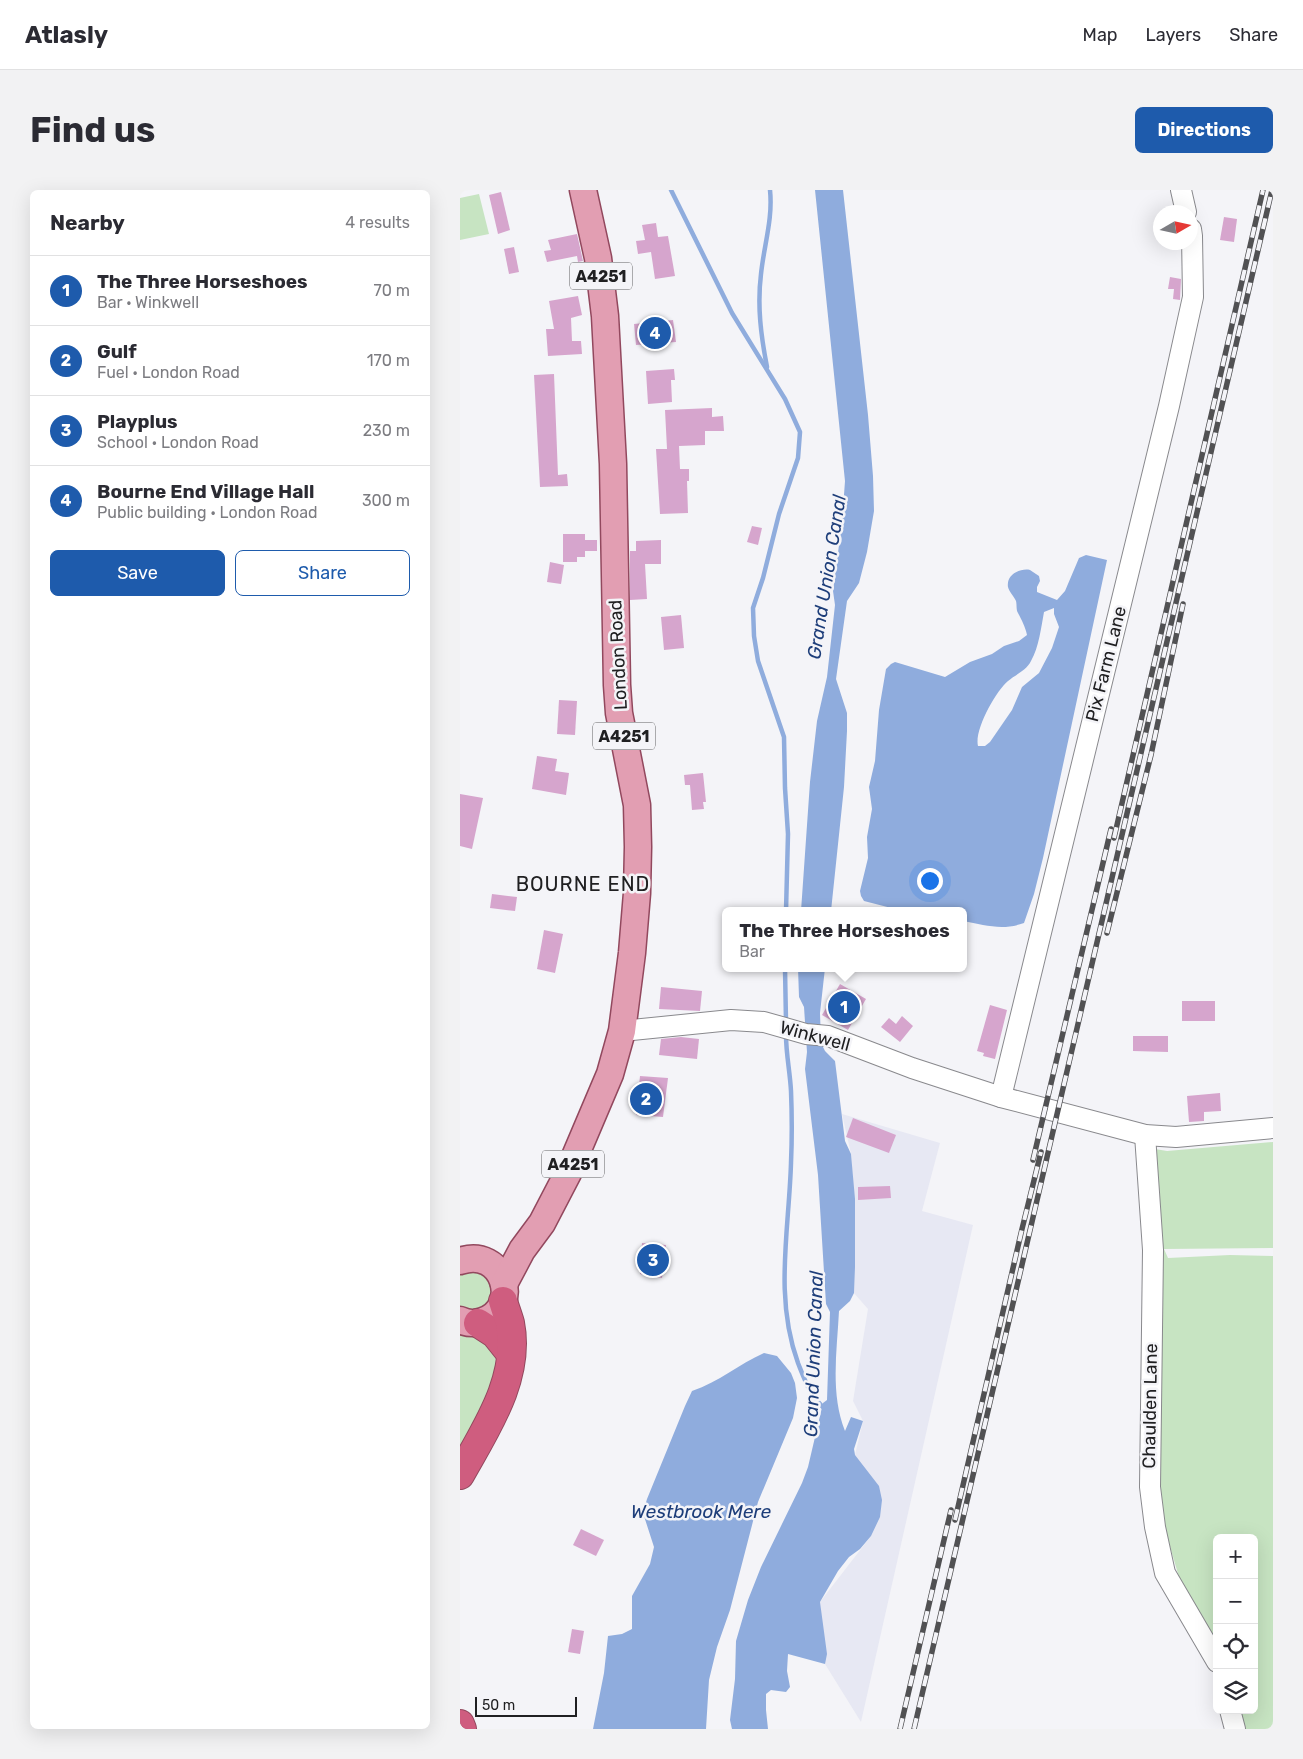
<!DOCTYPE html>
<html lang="en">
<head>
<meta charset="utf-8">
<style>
  :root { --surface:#fff; --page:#f2f2f3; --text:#2b2b33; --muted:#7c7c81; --line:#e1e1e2; --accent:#1e5bac }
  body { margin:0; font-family:Rubik,sans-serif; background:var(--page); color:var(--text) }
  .controls { position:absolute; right:15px; bottom:15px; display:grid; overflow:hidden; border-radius:8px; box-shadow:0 5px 20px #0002 }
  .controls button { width:45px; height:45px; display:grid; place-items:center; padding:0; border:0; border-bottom:1px solid var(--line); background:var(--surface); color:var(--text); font:25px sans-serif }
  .compass { position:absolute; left:693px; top:15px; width:45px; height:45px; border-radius:50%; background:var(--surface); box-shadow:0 5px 20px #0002; rotate:81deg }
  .scale { position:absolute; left:15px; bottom:12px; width:102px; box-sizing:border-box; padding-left:5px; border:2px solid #202022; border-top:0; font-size:14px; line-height:18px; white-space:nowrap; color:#202022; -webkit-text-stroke:4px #f4f4f8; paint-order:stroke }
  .you { position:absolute; left:469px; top:690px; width:18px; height:18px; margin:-12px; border:4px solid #fff; border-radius:50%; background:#1a73e8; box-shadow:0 0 0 8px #1a73e833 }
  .badge { display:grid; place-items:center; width:32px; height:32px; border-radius:50%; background:var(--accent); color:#fff; font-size:16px; font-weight:700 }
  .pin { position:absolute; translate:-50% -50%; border:2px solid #fff; box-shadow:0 1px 5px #0006 }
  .popup { position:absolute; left:262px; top:717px; width:245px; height:65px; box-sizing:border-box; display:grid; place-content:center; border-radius:8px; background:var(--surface); filter:drop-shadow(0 1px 4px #0005); font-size:16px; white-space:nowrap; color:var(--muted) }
  .popup b { font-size:19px; color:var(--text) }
  .popup::after { content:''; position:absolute; left:50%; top:100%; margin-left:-10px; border:10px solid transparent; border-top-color:var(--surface) }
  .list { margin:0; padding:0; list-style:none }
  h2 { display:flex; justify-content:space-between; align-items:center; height:65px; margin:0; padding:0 20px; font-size:21px }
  h2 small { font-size:16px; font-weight:400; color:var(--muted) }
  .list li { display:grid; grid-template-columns:32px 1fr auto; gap:15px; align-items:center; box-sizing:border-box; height:70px; padding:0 20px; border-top:1px solid var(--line) }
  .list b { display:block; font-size:19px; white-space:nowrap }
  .list p { margin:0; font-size:16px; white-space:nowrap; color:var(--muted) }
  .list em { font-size:16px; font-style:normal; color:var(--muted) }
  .actions { display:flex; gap:10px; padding:15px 20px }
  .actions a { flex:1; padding:11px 0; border:1px solid var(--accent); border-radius:8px; text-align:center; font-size:18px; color:var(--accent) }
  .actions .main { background:var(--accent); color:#fff }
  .icon { flex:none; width:28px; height:28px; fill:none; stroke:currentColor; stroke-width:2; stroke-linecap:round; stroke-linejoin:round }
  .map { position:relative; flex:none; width:813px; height:1539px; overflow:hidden; border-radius:8px }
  header { display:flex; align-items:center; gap:30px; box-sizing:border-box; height:70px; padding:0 25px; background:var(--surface); border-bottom:1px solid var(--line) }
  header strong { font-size:24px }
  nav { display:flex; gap:28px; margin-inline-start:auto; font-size:18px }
  .intro { display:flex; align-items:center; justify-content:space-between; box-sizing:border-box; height:120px; padding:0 30px }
  h1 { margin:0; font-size:35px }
  .button { padding:12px 22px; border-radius:8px; background:var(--accent); color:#fff; font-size:18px; font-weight:700 }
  main { display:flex; gap:30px; padding:0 30px }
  aside { flex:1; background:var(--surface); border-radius:8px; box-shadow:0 5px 20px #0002 }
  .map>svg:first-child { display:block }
  .built { fill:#e7e8f3 }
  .green { fill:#c7e4c2 }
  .water { fill:#8facdd; fill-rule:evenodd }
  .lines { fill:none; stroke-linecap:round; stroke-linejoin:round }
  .stream { stroke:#8facdd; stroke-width:4.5 }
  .building { fill:#d6a5cd }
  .minor-casing { stroke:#89898d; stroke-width:22 }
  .major-casing { stroke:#92485e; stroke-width:29 }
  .highway-casing { stroke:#92485e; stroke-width:30 }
  .minor { stroke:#fff; stroke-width:20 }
  .major { stroke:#e29eb2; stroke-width:26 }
  .highway { stroke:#cf5d7f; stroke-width:28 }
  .rail-casing { stroke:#515153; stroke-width:5.5 }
  .rail { stroke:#f4f4f8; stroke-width:4; stroke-dasharray:11; stroke-linecap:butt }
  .labels { text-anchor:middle; stroke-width:5; stroke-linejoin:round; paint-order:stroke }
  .shield { fill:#f4f4f8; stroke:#606062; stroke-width:1 }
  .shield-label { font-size:16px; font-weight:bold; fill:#202022 }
  .street-label { font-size:18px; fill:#202022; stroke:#f4f4f8 }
  .water-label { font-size:19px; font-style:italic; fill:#1e3e7a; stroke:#f4f4f8 }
  .quarter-label { font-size:20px; letter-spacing:1px; fill:#202022; stroke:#f4f4f8 }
</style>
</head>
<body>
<header>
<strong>Atlasly</strong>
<nav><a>Map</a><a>Layers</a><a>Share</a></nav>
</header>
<div class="intro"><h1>Find us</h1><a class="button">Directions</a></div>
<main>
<aside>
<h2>Nearby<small>4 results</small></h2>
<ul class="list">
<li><span class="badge">1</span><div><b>The Three Horseshoes</b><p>Bar · Winkwell</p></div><em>70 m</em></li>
<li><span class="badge">2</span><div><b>Gulf</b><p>Fuel · London Road</p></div><em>170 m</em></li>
<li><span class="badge">3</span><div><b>Playplus</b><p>School · London Road</p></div><em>230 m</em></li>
<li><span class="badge">4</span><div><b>Bourne End Village Hall</b><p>Public building · London Road</p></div><em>300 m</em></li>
</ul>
<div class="actions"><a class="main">Save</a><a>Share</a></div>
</aside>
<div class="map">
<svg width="813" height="1539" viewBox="0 0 813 1539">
  <rect width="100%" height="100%" fill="#f4f4f8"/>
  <polygon class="built" points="382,924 480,953 462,1021 513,1035 401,1532 365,1474 360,1412 411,1346 395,1265 403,1231 393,1211 408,1119 394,1103 395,1028 391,964"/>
  <g class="green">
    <polygon points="19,4 29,44 0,50 0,8"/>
    <polygon points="813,952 813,1058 704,1059 708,1068 770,1065 813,1066 813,1539 782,1539 779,1520 794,1520 794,1348 757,1348 757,1455 721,1394 699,1319 695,959 707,961"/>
    <path d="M17,1080c4,3 10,6 12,10 10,20 -11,37 -29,27v-33l3,-2z"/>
    <path d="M0,1143l25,2c3,5 9,11 10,17 5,34 -19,67 -35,95z"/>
  </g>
  <g class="water">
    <polygon points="355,0 383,0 408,225 413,286 414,321 407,362 399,393 387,411 376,489 387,523 387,541 384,597 371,721 341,721 350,592 357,531 367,487 375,415 373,401 382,332 385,291"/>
    <path d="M626,365l21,5 -64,298 -9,36 -10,29c-22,8 -39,2 -61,-2v-10h-60l-39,-10 -3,-5 -1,-5 8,-33 -1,-21 5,-28 -3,-22 6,-26 4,-51 7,-41 5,-5 4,-2 50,15 25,-15 22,-8 12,-8 15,-5 8,-6c-2,-9 -5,-14 -9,-22 -2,-3 -1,-8 -2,-12 -2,-5 -7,-9 -8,-14 -2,-13 13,-19 22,-17l9,6 1,5 -3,6v5l20,8 8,-9 14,-33zM594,418v6l5,13 -7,21 -13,25 -17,14 -10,23 -22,32 -5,4h-7c-4,-16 18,-55 30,-65 8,-7 18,-10 23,-20 8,-14 10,-33 13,-49z"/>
    <path d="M338,778h27l-5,45 1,30 4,8 10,10 10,80 6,13 4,45v68l-1,26 -4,8 -11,10c-2,40 -9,82 6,120l6,-14 12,4 -9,28 1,6 24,31 3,14 -2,17 -9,19 -11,13 -11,8 -11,14 -18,31 7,52 -2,10 -37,-10 -1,17 3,16 -4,5 -15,-2 -5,4v16l2,19h-36l-2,-9 5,-41 1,-38 12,-41 13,-33 41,-84 6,-16 15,-64 4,-3 3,-88 -4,-8 -8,-129 -13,-106 2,-17 -3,-45 -5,-10z"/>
    <path d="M304,1163l13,3 14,17 4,10 2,15 -4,20 -35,84 -28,108 -13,37 -8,33 -3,49h-113l11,-56 4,-37 14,-2 10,-5v-33l18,-32 4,-17 -11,-34 4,-14 38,-93 7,-15c27,-9 47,-27 72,-38z"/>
  </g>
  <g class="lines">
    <g class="stream">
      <polyline points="211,0 272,123 325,209 340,242 338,268 319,324 303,388 293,418 294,446 298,471 324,547 325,598 328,644 326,721"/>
      <path d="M307,177c-6,-31 -10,-61 -6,-93 3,-29 12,-55 9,-84"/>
      <polyline points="325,778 326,832"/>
      <path d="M326,845c0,19 4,37 5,56 1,24 1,49 0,72 -2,68 -17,134 7,200 8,20 12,33 29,48"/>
    </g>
  </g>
  <g class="building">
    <polygon points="41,2 50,40 38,44 29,5"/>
    <polygon points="764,27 777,29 774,52 760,50"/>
    <polygon points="196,33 198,47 208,46 215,86 195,89 191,62 178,64 176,51 185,50 182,35"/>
    <polygon points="117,44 123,71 118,72 117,66 87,72 84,61 91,60 88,50"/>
    <polygon points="54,57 59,82 49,84 44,59"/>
    <polygon points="710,87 721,89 720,110 713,109 714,99 708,99"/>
    <polygon points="118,106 122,125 111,128 112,151 121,151 122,164 88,166 86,139 94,139 89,111"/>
    <polygon points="213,130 216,152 176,155 174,134"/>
    <polygon points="214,179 215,190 211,190 212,212 188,214 186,181"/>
    <polygon points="94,184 98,285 107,284 108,296 80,297 74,185"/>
    <polygon points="252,218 252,227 263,226 264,241 245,241 245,255 219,256 220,279 229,279 229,291 227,291 228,323 200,324 196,259 207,259 205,220"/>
    <polygon points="292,336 302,338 298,355 287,352"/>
    <polygon points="103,344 125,344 125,350 137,350 137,361 125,361 125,367 117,367 117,372 103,372"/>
    <polygon points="201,350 201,374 185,374 187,409 170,410 170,361 176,361 176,351"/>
    <polygon points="90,372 104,375 101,394 87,392"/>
    <polygon points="221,425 224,458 204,460 201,427"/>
    <polygon points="99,510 117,511 115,545 97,544"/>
    <polygon points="77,566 97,569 95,581 109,583 106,605 72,599"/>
    <polygon points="243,583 246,612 243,612 244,619 232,620 230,595 225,595 224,585"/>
    <polygon points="0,604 23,608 12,659 0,656"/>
    <polygon points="32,704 57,707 55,721 30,718"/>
    <polygon points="84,740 103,744 95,783 77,779"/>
    <polygon points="380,794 406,809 388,840 362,825"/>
    <polygon points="201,797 242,801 240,821 199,819"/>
    <rect x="722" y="811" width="33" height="20"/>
    <polygon points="530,815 547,820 535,869 523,866 524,863 517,861"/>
    <polygon points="442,826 453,836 440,852 421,837 429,828 436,834"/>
    <polygon points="673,846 708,846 708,862 673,861"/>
    <polygon points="221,847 239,849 237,869 199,865 201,849"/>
    <polygon points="180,886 208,888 203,927 176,925"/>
    <polygon points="760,903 761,921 744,922 744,931 729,932 727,906"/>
    <polygon points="393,928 436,945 429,963 386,947"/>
    <polygon points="430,996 431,1008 398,1010 398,997"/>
    <polygon points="182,1053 206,1055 202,1088 180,1084"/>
    <polygon points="121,1339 144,1350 136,1366 113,1355"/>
    <polygon points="112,1439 124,1441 120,1464 108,1462"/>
  </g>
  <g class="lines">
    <defs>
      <g id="minor">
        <polyline points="721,0 726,22"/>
        <polyline points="162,841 271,830 304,832 346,844 368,846 452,878 541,907 685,945 716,947 813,938"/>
        <polyline points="541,907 709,216 733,107 732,46 731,39"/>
        <polyline points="685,945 693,1060 690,1297 695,1337 705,1383 757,1472"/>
        <polyline points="770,1520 775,1539"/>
      </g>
      <g id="major">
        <path d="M0,1071c43,-15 63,46 23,60 -8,3 -15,3 -23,-1"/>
        <polyline points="44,1094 62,1060 82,1033 108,983 150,884 162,841 172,763 177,703 178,657 177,615 159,523 157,495 153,274 145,126 138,68 123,0"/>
      </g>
      <g id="highway">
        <polyline points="18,1133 35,1144 51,1164"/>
        <path d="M0,1285c25,-45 61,-97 50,-152 -2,-7 -5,-15 -7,-22"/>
        <polyline points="0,1534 2,1539"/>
      </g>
    </defs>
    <use href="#minor" class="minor-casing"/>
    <use href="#major" class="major-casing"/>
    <use href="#highway" class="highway-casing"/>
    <use href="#minor" class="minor"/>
    <use href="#major" class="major"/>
    <use href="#highway" class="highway"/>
    <defs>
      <g id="rail">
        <polyline points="654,648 803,0"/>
        <polyline points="647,743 691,565 723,414"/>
        <polyline points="573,970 651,639"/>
        <polyline points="495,1330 562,1039 581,962"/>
        <polyline points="440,1539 491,1320"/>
        <polyline points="454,1539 812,0"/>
      </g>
    </defs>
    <use href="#rail" class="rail-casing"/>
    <use href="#rail" class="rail"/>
  </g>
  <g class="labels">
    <g class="shield">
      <rect x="110" y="72.5" width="62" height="27" rx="4"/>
      <rect x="133" y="532.5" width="62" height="27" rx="4"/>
      <rect x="82" y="960.5" width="62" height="27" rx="4"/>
    </g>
    <g class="shield-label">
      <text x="141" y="92">A4251</text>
      <text x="164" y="552">A4251</text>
      <text x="113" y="980">A4251</text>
    </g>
    <g class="street-label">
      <text transform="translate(158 465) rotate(-93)" y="6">London Road</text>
      <text transform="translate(646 474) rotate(-76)" y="6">Pix Farm Lane</text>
      <text transform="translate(355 846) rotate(15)" y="6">Winkwell</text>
      <text transform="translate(690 1216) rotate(-89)" y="6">Chaulden Lane</text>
    </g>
    <g class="water-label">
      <text transform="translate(366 387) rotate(-81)" y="7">Grand Union Canal</text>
      <text transform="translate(353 1164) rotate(-88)" y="7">Grand Union Canal</text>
      <text x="241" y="1328">Westbrook Mere</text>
    </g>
    <g class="quarter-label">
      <text x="123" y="701">BOURNE END</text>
    </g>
  </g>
</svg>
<div class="controls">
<button>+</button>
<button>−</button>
<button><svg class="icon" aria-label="locate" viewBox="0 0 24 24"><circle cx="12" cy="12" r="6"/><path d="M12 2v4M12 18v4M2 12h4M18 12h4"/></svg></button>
<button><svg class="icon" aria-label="layers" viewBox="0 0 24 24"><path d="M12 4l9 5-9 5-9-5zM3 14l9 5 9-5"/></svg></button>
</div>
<svg class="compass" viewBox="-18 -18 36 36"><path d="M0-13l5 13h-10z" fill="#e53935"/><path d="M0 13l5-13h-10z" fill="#7c7c81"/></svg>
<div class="scale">50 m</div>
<div class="you"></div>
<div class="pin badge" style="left:384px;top:817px">1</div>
<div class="popup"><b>The Three Horseshoes</b>Bar</div>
<div class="pin badge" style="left:186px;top:909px">2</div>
<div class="pin badge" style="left:193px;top:1070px">3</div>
<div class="pin badge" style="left:195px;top:143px">4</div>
</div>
</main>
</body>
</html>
